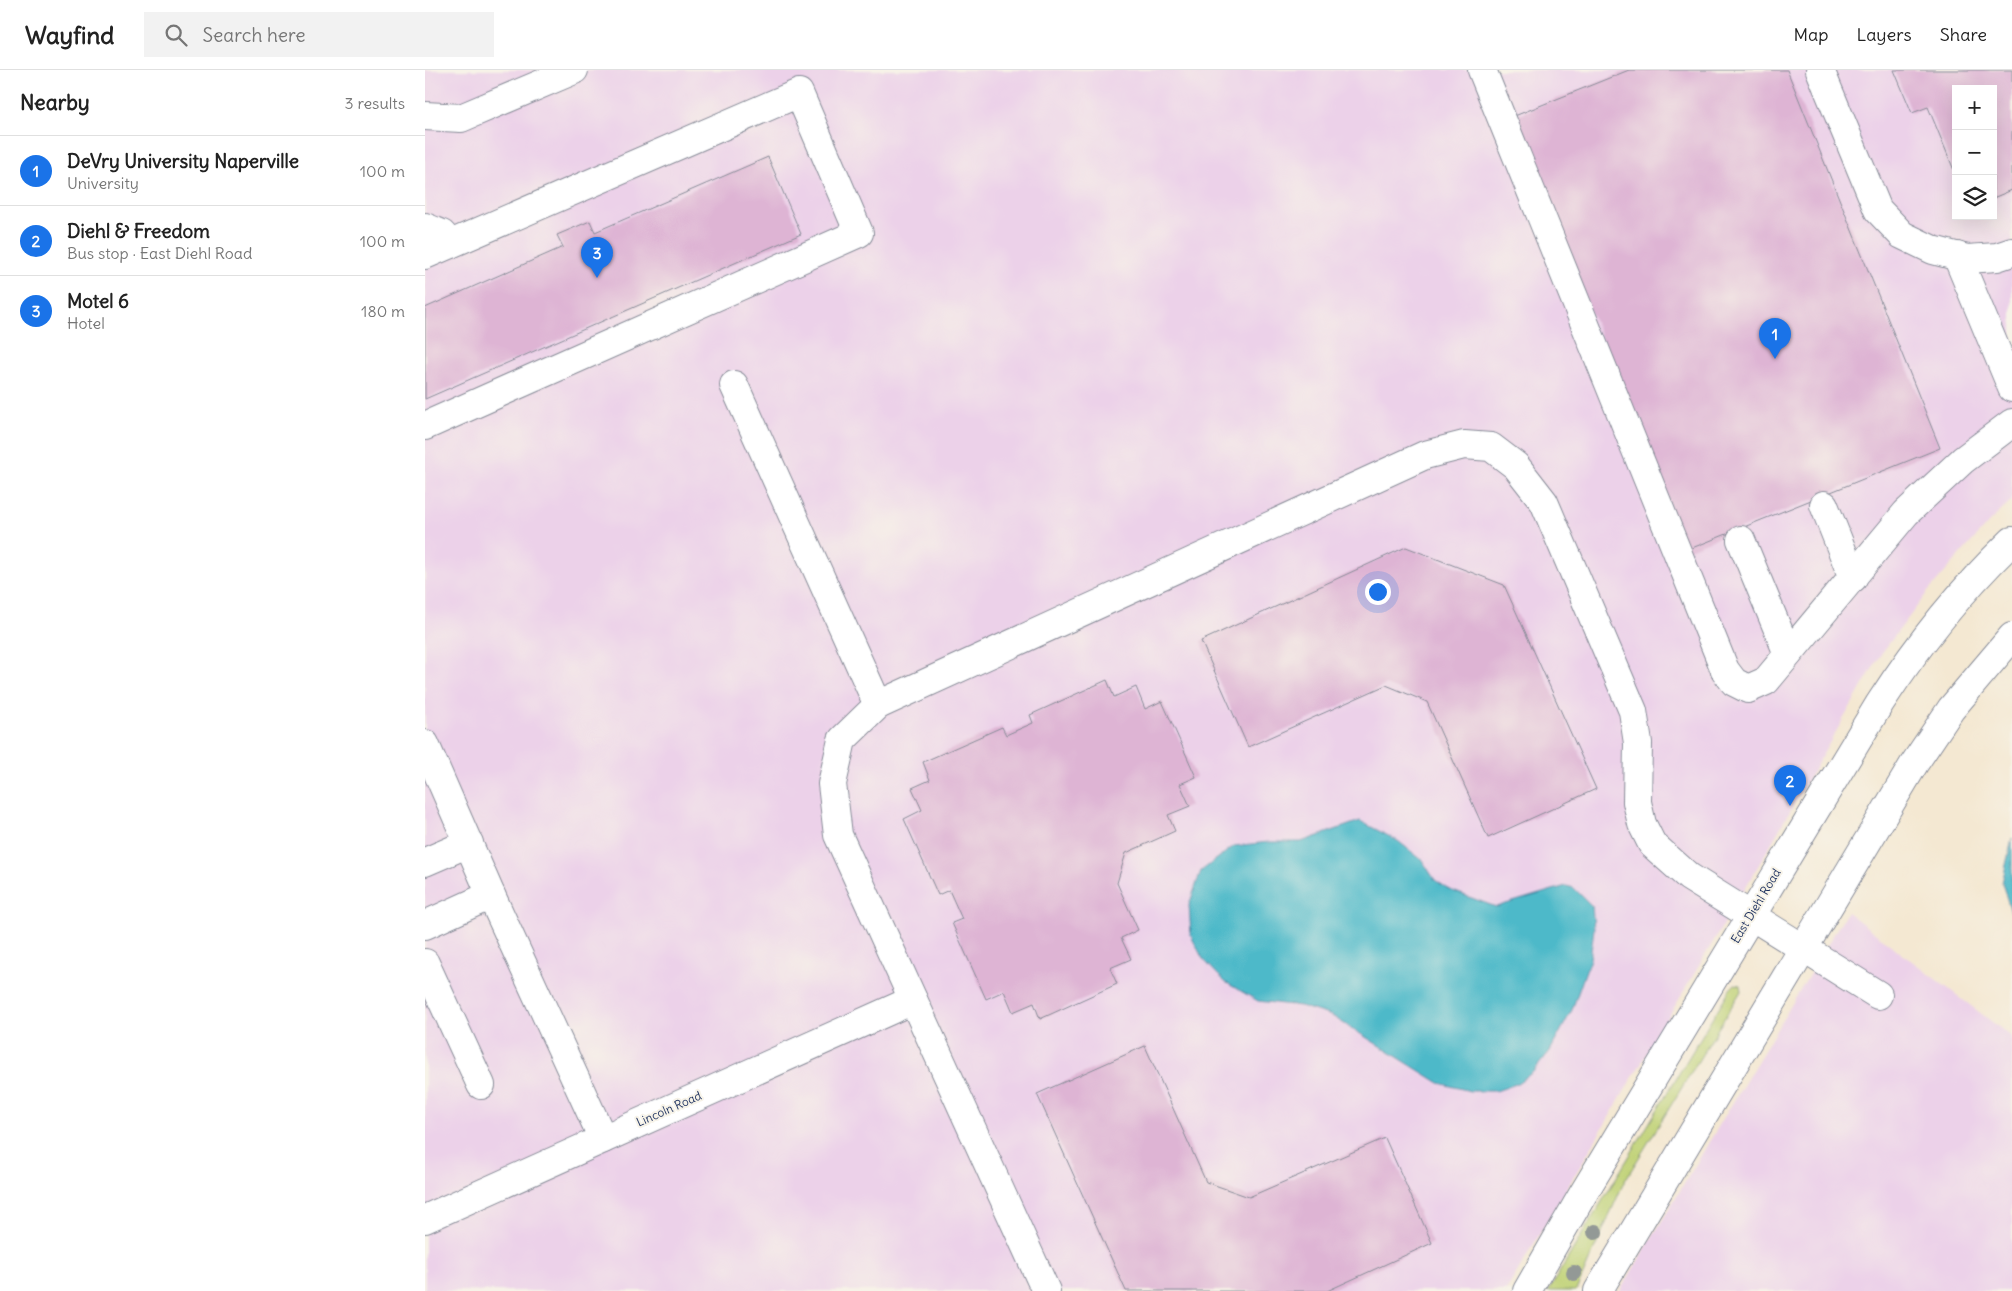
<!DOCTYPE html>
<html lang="en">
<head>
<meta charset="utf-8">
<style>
  :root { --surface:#fff; --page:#f2f2f2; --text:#222; --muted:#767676; --line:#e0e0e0; --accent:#1a73e8 }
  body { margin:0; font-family:Delius,sans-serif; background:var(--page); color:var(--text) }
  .controls { position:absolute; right:15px; top:15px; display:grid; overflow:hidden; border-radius:0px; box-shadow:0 5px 20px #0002 }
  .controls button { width:45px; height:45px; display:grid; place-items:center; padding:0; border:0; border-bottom:1px solid var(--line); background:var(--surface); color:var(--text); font:25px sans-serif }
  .you { position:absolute; left:952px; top:521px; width:18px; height:18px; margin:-12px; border:4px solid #fff; border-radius:50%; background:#1a73e8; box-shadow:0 0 0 8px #1a73e833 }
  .badge { display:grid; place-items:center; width:32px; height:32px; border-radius:50%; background:var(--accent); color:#fff; font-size:16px; font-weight:700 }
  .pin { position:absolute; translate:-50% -41px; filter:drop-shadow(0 1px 2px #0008) }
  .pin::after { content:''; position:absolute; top:26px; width:18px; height:15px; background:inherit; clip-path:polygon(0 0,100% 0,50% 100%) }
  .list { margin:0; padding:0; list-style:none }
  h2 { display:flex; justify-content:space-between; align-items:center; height:65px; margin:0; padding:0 20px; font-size:21px }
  h2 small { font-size:16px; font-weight:400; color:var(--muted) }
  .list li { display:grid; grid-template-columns:32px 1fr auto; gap:15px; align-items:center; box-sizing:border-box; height:70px; padding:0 20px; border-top:1px solid var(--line) }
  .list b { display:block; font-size:19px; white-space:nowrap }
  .list p { margin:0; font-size:16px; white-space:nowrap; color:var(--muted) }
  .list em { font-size:16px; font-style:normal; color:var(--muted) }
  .icon { flex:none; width:28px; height:28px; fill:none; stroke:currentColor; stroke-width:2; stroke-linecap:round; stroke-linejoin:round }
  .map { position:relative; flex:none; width:1587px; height:1221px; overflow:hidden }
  header { display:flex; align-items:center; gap:30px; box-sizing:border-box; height:70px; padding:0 25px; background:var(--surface); border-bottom:1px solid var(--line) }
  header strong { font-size:24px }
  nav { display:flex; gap:28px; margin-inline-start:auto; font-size:18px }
  .search { width:350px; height:45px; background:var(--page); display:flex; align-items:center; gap:12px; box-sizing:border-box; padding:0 18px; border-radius:0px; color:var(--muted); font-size:19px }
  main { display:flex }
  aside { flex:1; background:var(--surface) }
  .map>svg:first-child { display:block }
  .built { fill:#ecd1e9; fill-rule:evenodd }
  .green { fill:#bfd174; stroke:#6d8069 }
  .water { fill:#4db9c9; stroke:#347494 }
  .building { fill:#deb4d4 }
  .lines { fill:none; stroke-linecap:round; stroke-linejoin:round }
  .minor-casing { stroke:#888c98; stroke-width:30 }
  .minor { stroke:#fff; stroke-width:28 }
  .tree { fill:#939996 }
  .labels { text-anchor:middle; stroke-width:4; stroke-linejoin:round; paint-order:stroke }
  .street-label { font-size:12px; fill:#1b2f5e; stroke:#f7f3e8 }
</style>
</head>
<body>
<header>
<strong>Wayfind</strong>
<div class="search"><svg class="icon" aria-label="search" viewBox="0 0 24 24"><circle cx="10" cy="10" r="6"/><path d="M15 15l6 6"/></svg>Search here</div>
<nav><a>Map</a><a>Layers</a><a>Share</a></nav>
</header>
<main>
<aside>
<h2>Nearby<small>3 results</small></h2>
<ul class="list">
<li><span class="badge">1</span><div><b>DeVry University Naperville</b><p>University</p></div><em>100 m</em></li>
<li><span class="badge">2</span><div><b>Diehl &amp; Freedom</b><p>Bus stop · East Diehl Road</p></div><em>100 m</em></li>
<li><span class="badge">3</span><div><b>Motel 6</b><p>Hotel</p></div><em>180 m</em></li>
</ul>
</aside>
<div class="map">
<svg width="1587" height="1221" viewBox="0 0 1587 1221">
  <rect width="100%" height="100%" fill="#f7f3e8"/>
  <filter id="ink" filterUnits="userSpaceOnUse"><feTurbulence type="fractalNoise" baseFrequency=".02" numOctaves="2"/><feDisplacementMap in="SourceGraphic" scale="10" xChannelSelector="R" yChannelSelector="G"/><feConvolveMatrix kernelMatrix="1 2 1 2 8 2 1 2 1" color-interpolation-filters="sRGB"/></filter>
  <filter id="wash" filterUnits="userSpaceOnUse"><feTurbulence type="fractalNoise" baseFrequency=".0096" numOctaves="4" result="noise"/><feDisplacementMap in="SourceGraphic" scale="20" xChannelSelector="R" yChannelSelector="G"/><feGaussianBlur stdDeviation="1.12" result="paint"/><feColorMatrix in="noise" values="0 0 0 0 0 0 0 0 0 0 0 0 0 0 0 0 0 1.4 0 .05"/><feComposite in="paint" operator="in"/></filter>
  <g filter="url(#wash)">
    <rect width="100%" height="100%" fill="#f4e8d2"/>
    <g class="built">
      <path d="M0,0h1587v431l-23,21 -62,71 -46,61 -120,207 -255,430h-1081zM1531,19h37v127h-37z"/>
      <polygon points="1422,842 1587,967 1587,1221 1195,1221"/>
    </g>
    <polygon class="green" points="1310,914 1315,915 1316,921 1199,1112 1151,1221 1123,1221 1305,919"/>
    <g class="water">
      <polygon points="935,751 973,771 997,790 1010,810 1025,820 1071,837 1141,816 1149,818 1167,836 1169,859 1165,889 1147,940 1125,981 1108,1002 1091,1014 1071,1021 1045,1021 1014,1013 907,946 875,936 833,931 800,912 778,889 766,866 764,835 776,801 809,776 844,772 876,772"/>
      <polygon points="1587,768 1587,845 1577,813"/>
    </g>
    <g id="blocks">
      <g class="building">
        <polygon points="1204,0 1362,0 1515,378 1262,480 1087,47"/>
        <polygon points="1469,0 1587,0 1587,120 1568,128 1568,19 1531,19 1531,105 1503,37 1487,43"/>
        <polygon points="343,87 376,164 0,329 0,238 138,177 132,165 165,151 170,162"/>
        <polygon points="981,477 1079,515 1171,719 1063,768 1002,632 961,615 823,677 776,571"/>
        <polygon points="682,610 689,627 711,617 720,639 737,631 771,707 755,714 765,736 743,745 750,761 701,783 692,813 713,860 696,868 706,889 685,898 692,914 615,949 609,933 588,942 579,921 561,929 527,853 537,849 524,820 513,825 479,749 497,740 487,718 505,710 498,692 577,657 581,665 608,653 605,645"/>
        <polygon points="720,976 781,1112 824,1127 960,1068 1007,1173 902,1221 701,1221 612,1024"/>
      </g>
    </g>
  </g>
  <g filter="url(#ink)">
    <use href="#blocks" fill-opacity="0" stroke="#888c98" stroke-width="1"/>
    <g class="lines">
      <defs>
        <g id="minor">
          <polyline points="1057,0 1300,600 1309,612 1323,619 1341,611 1481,443 1538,390 1587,353"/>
          <polyline points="1395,0 1453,140 1477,165 1508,180 1542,189 1572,187 1587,182"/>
          <polyline points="0,46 36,48 149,0"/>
          <polyline points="0,157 17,164 25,174"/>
          <polyline points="0,185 374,23 434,163 0,356"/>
          <polyline points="1532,186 1587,318"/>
          <polyline points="309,315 453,635"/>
          <polyline points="1399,435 1428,508"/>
          <polyline points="1316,470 1363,584"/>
          <polyline points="0,674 66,825"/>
          <polyline points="0,792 44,773"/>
          <polyline points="0,855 66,825 178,1069"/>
          <polyline points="0,893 56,1015"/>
          <polyline points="0,1149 488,930"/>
          <polyline points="621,1221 413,765 407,714 417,670 453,635 1000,385 1039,375 1066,377 1091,396 1119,432 1208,641 1213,673 1212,732 1217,754 1227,774 1264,807 1453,925"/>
          <path d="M1102,1221l56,-97 297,-491c38,-59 81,-113 132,-162"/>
          <polyline points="1173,1221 1489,694 1526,639 1587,567"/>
        </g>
      </defs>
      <use href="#minor" class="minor-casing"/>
      <use href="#minor" class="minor"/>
    </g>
    <g class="tree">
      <circle cx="1170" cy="1162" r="8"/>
      <circle cx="1149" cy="1203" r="8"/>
    </g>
  </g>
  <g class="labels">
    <g class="street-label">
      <text transform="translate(1331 836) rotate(-59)" y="4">East Diehl Road</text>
      <text transform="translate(244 1039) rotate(-24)" y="4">Lincoln Road</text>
    </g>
  </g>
</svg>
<div class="controls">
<button>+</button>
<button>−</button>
<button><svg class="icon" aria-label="layers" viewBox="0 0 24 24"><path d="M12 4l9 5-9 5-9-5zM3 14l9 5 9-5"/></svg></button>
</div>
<div class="you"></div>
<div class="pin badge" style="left:1350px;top:289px">1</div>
<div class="pin badge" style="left:1365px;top:736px">2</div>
<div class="pin badge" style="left:172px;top:208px">3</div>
</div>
</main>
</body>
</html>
